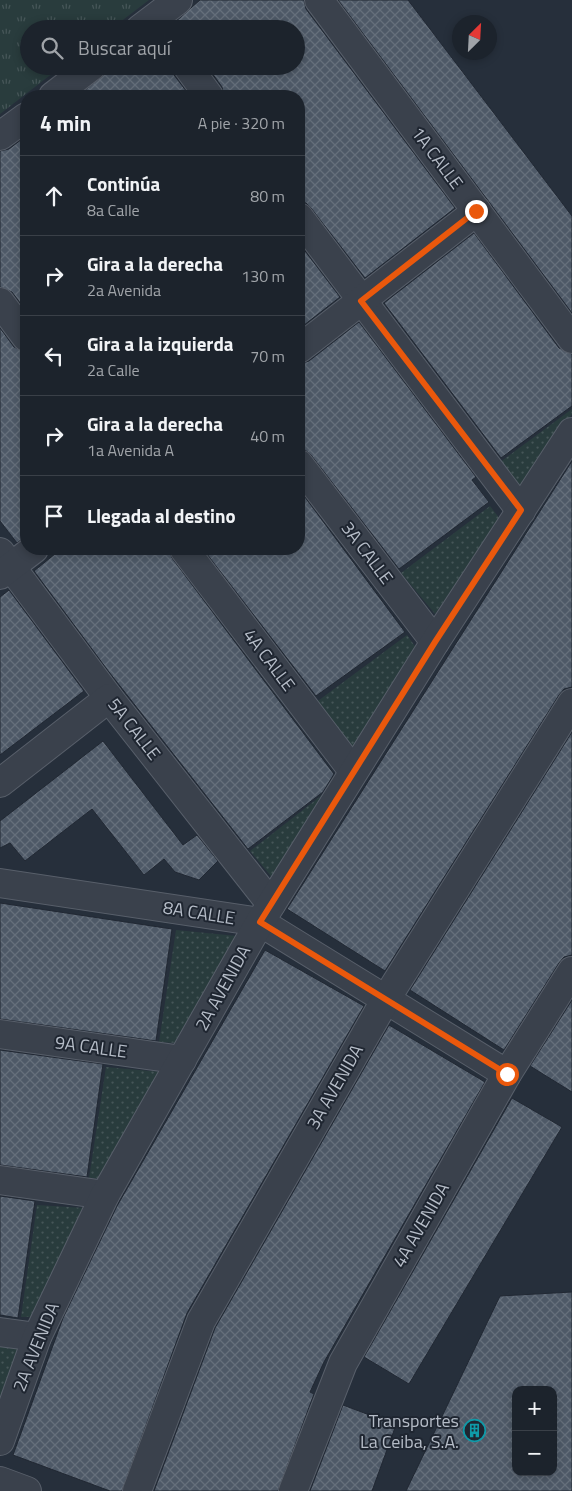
<!DOCTYPE html>
<html lang="es">
<head>
<meta charset="utf-8">
<style>
  :root { --surface:#1c232c; --page:#252b34; --text:#f1f3f6; --muted:#a0a4a9; --line:#3a4048 }
  body { margin:0; font-family:"Titillium Web",sans-serif; background:var(--page); color:var(--text) }
  .controls { position:absolute; right:15px; bottom:15px; display:grid; overflow:hidden; border-radius:10px; box-shadow:0 2px 8px #0003 }
  .controls button { width:45px; height:45px; display:grid; place-items:center; padding:0; border:0; border-bottom:1px solid var(--line); background:var(--surface); color:var(--text); font:25px sans-serif }
  .compass { position:absolute; left:452px; top:15px; width:45px; height:45px; border-radius:50%; background:var(--surface); box-shadow:0 2px 8px #0003; rotate:24deg }
  .stop { position:absolute; width:15px; height:15px; margin:-11px; border:4px solid #ea580c; border-radius:50%; background:#fff }
  .stop.end { background:#ea580c; border-color:#fff; box-shadow:0 1px 5px #0008 }
  .list { margin:0; padding:0; list-style:none }
  h2 { display:flex; justify-content:space-between; align-items:center; height:65px; margin:0; padding:0 20px; font-size:21px }
  h2 small { font-size:16px; font-weight:400; color:var(--muted) }
  .list li { display:grid; grid-template-columns:32px 1fr auto; gap:15px; align-items:center; box-sizing:border-box; height:80px; padding:0 20px; border-top:1px solid var(--line) }
  .list b { display:block; font-size:19px; white-space:nowrap }
  .list p { margin:0; font-size:16px; white-space:nowrap; color:var(--muted) }
  .list em { font-size:16px; font-style:normal; color:var(--muted) }
  .icon { flex:none; width:28px; height:28px; fill:none; stroke:currentColor; stroke-width:2; stroke-linecap:round; stroke-linejoin:round }
  .map { position:relative; flex:none; width:572px; height:1491px; overflow:hidden }
  .search { position:absolute; background:var(--surface); box-shadow:0 2px 8px #0003; left:20px; top:20px; width:285px; height:55px; display:flex; align-items:center; gap:12px; box-sizing:border-box; padding:0 18px; border-radius:28px; color:var(--muted); font-size:19px }
  .panel { position:absolute; background:var(--surface); box-shadow:0 2px 8px #0003; left:20px; top:90px; width:285px; height:465px; border-radius:20px }
  .map>svg:first-child { display:block }
  .grass { fill:url(#grass-dots) }
  .park { fill:url(#park-tufts) }
  .building { fill:url(#building-cross-hatch); stroke:#212833; fill-rule:evenodd }
  .lines { fill:none; stroke-linecap:round; stroke-linejoin:round }
  .minor-casing { stroke:#585f6a; stroke-width:30 }
  .minor { stroke:#3a414c; stroke-width:28 }
  .route { stroke:#ea580c; stroke-width:6 }
  .labels { text-anchor:middle; stroke-width:4; stroke-linejoin:round; paint-order:stroke }
  .street-label { font-size:18px; fill:#b5bcc7; stroke:#1f2631 }
  .poi-label { font-size:18px; fill:#b5bcc7; stroke:#1f2631; text-anchor:end }
</style>
</head>
<body>
<div class="map">
<svg width="572" height="1491" viewBox="0 0 572 1491">
  <defs>
    <pattern id="grass-dots" width="8" height="8" patternUnits="userSpaceOnUse" patternTransform="scale(1.25)"><rect width="8" height="8" fill="#293c3d"/><path d="M2 2h.1M6 6h.1" fill="none" stroke="#465658" stroke-width="1.8" stroke-linecap="round"/></pattern>
    <pattern id="park-tufts" width="24" height="20" patternUnits="userSpaceOnUse" patternTransform="scale(1.25)"><rect width="24" height="20" fill="#293c3d"/><path d="M3 7l-1-3M5 7V3M7 7l1-3M15 17l-1-3M17 17v-4M19 17l1-3" fill="none" stroke="#465658"/></pattern>
    <pattern id="building-cross-hatch" width="8" height="8" patternUnits="userSpaceOnUse" patternTransform="scale(1.25)"><rect width="8" height="8" fill="#4e5967"/><path d="M0 0l8 8M0 8l8-8" fill="none" stroke="#656f7b"/></pattern>
  </defs>
  <rect width="100%" height="100%" fill="#262f3b"/>
  <g class="grass">
    <polygon points="572,409 572,414 521,490 499,463"/>
    <polygon points="490,506 500,519 435,614 401,573"/>
    <polygon points="407,635 417,649 352,750 315,703"/>
    <polygon points="331,788 274,880 250,851"/>
    <polygon points="176,930 237,936 176,1043 159,1042"/>
    <polygon points="106,1067 162,1072 103,1179 89,1178"/>
    <polygon points="37,1205 85,1208 32,1317 21,1317"/>
    <polygon points="0,1346 22,1349 0,1411"/>
  </g>
  <polygon class="park" points="0,0 149,0 111,29 29,29 29,66 62,66 0,114"/>
  <g class="building">
    <polygon points="200,0 304,0 306,9 455,208 365,278 311,208 306,203 299,202 299,96 224,96 222,87 207,66 296,66 296,29 178,29 174,23"/>
    <polygon points="338,0 408,0 572,216 572,313"/>
    <polygon points="114,66 172,66 174,75 190,96 78,96"/>
    <polygon points="26,136 26,311 12,292 0,287 0,151 9,149"/>
    <polygon points="474,233 559,348 572,354 572,406 501,458 384,303"/>
    <polygon points="299,243 340,297 299,329"/>
    <polygon points="359,322 476,477 472,480 489,502 399,569 311,455 305,450 299,449 299,364 309,361"/>
    <polygon points="0,328 14,347 26,352 26,536 17,543 0,521"/>
    <polygon points="572,461 572,687 564,689 559,695 385,971 287,909"/>
    <polygon points="299,489 405,632 316,696 203,549 299,549"/>
    <polygon points="61,549 169,549 172,558 334,774 323,792 248,849 109,672 34,571"/>
    <polygon points="9,590 84,691 0,755 0,597"/>
    <polygon points="572,732 572,955 564,957 559,963 504,1050 410,990"/>
    <polygon points="103,741 183,845 197,835 218,861 199,880 175,872 164,859 144,875 92,809 25,861 10,843 0,848 0,821"/>
    <polygon points="0,903 172,929 156,1041 0,1019"/>
    <polygon points="265,950 364,1006 187,1313 122,1491 110,1491 13,1455 63,1318 117,1206"/>
    <polygon points="572,1000 572,1092 530,1066"/>
    <polygon points="389,1025 485,1082 324,1362 310,1392 314,1394 278,1491 154,1491 215,1328"/>
    <polygon points="0,1050 103,1064 87,1177 0,1165"/>
    <polygon points="512,1098 562,1127 409,1384 364,1357"/>
    <polygon points="0,1196 35,1201 18,1318 0,1315"/>
    <path d="M572,1292v199h-166l94,-195zM516,1390h37v82h-37z"/>
    <polygon points="343,1405 396,1425 372,1491 310,1491"/>
  </g>
  <g class="lines">
    <defs>
      <g id="minor">
        <polyline points="319,0 572,339"/>
        <polyline points="140,29 178,0"/>
        <polyline points="187,66 209,96"/>
        <polyline points="53,96 92,66"/>
        <polyline points="0,136 26,117"/>
        <polyline points="299,217 521,511"/>
        <polyline points="0,302 26,337"/>
        <polyline points="299,349 477,211"/>
        <polyline points="299,464 435,642"/>
        <polyline points="184,549 353,771"/>
        <polyline points="0,552 109,698 271,904"/>
        <polyline points="0,575 34,549"/>
        <polyline points="0,783 109,698"/>
        <polyline points="0,883 260,922 507,1074"/>
        <polyline points="0,1034 182,1060"/>
        <polyline points="0,1180 105,1195"/>
        <polyline points="0,1332 37,1337"/>
        <polyline points="0,1441 37,1337 105,1195 260,922 435,642 572,432"/>
        <polyline points="0,1481 27,1491"/>
        <polyline points="137,1491 201,1321 386,999 572,703"/>
        <polyline points="293,1491 343,1363 507,1074 572,971"/>
      </g>
    </defs>
    <use href="#minor" class="minor-casing"/>
    <use href="#minor" class="minor"/>
  </g>
  <g class="lines">
    <polyline class="route" points="476,211 361,301 521,510 435,642 260,922 507,1074"/>
  </g>
  <defs>
    <symbol id="building-ring" viewBox="-11 -11 22 22"><circle r="9.5" fill="#1f2631" stroke="#0f9aa8" stroke-width="1.5"/><path d="M-4-6H4V6H1V3H-1V6H-4ZM-2.5-4.3h1.7v1.8h-1.7ZM.8-4.3h1.7v1.8H.8ZM-2.5-1h1.7V.8h-1.7ZM.8-1h1.7V.8H.8Z" fill="#0f9aa8"/></symbol>
  </defs>
  <g fill-rule="evenodd">
    <use href="#building-ring" x="462" y="1418" width="25" height="25"/>
  </g>
  <g class="labels">
    <g class="street-label">
      <text transform="translate(437 158) rotate(53)" y="6">1A CALLE</text>
      <text transform="translate(367 553) rotate(53)" y="6">3A CALLE</text>
      <text transform="translate(269 660) rotate(53)" y="6">4A CALLE</text>
      <text transform="translate(134 729) rotate(52)" y="6">5A CALLE</text>
      <text transform="translate(199 913) rotate(9)" y="6">8A CALLE</text>
      <text transform="translate(223 988) rotate(-61)" y="6">2A AVENIDA</text>
      <text transform="translate(91 1047) rotate(8)" y="6">9A CALLE</text>
      <text transform="translate(335 1087) rotate(-60)" y="6">3A AVENIDA</text>
      <text transform="translate(421 1225) rotate(-60)" y="6">4A AVENIDA</text>
      <text transform="translate(36 1347) rotate(-68)" y="6">2A AVENIDA</text>
    </g>
    <g class="poi-label">
      <text x="459" y="1427">Transportes<tspan x="459" dy="21">La Ceiba, S.A.</tspan></text>
    </g>
  </g>
</svg>
<div class="controls">
<button>+</button>
<button>−</button>
</div>
<svg class="compass" viewBox="-18 -18 36 36"><path d="M0-13l5 13h-10z" fill="#e53935"/><path d="M0 13l5-13h-10z" fill="#a0a4a9"/></svg>
<div class="stop" style="left:507px;top:1074px"></div>
<div class="stop end" style="left:476px;top:211px"></div>
<div class="search"><svg class="icon" aria-label="search" viewBox="0 0 24 24"><circle cx="10" cy="10" r="6"/><path d="M15 15l6 6"/></svg>Buscar aquí</div>
<section class="panel">
<h2>4 min<small>A pie · 320 m</small></h2>
<ul class="list">
<li><svg class="icon" aria-label="ahead" viewBox="0 0 24 24"><path d="M12 20V5M6 11l6-6 6 6"/></svg><div><b>Continúa</b><p>8a Calle</p></div><em>80 m</em></li>
<li><svg class="icon" aria-label="right" viewBox="0 0 24 24"><path d="M7 20v-9h11M14 6l5 5-5 5"/></svg><div><b>Gira a la derecha</b><p>2a Avenida</p></div><em>130 m</em></li>
<li><svg class="icon" aria-label="left" viewBox="0 0 24 24"><path d="M17 20v-9H6M10 6l-5 5 5 5"/></svg><div><b>Gira a la izquierda</b><p>2a Calle</p></div><em>70 m</em></li>
<li><svg class="icon" aria-label="right" viewBox="0 0 24 24"><path d="M7 20v-9h11M14 6l5 5-5 5"/></svg><div><b>Gira a la derecha</b><p>1a Avenida A</p></div><em>40 m</em></li>
<li><svg class="icon" aria-label="arrive" viewBox="0 0 24 24"><path d="M6 21V4h12l-3 4 3 4H6"/></svg><div><b>Llegada al destino</b></div></li>
</ul>
</section>
</div>
</body>
</html>
